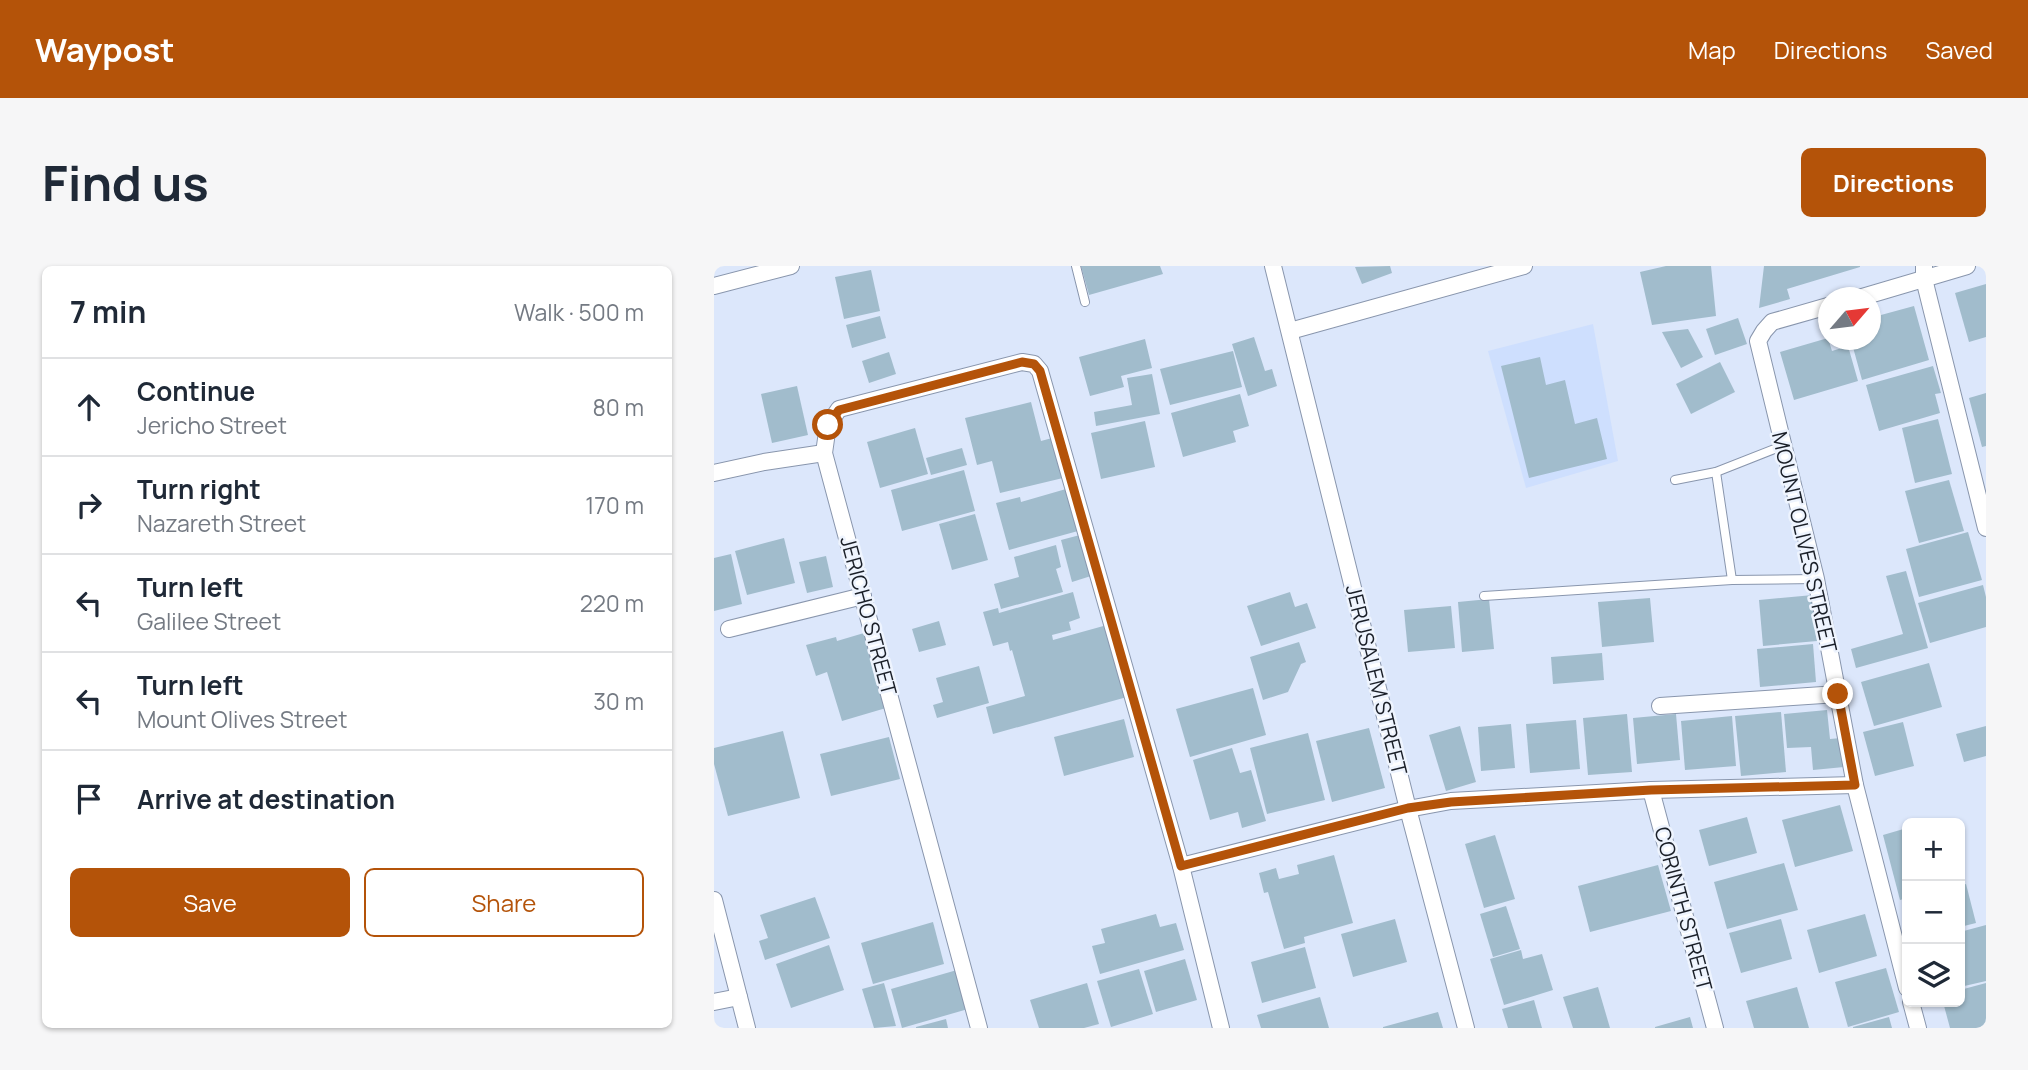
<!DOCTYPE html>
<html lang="en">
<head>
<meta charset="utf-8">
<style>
  :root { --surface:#fff; --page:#f6f6f7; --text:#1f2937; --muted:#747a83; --line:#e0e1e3; --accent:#b45309 }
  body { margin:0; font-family:Manrope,sans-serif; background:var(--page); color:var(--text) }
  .controls { position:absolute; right:21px; bottom:21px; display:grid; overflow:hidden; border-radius:10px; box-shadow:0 2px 5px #0004 }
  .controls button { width:63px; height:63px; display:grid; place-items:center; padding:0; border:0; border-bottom:2px solid var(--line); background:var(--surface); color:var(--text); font:35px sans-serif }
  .compass { position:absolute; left:1104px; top:21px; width:63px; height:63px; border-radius:50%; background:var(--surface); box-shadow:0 2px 5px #0004; rotate:62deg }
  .stop { position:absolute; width:21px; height:21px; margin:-16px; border:5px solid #b45309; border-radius:50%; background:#fff }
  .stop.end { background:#b45309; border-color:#fff; box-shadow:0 2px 7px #0008 }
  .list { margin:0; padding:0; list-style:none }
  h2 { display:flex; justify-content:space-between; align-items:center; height:91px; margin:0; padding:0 28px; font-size:30px }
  h2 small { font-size:23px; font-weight:400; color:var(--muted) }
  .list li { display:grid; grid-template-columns:46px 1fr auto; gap:21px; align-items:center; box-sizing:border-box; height:98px; padding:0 28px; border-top:2px solid var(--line) }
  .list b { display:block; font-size:26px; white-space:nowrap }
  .list p { margin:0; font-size:23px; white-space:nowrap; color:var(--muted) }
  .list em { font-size:23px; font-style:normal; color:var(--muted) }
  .actions { display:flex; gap:14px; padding:21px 28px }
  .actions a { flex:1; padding:16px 0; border:2px solid var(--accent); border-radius:10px; text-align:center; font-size:24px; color:var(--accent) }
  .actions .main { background:var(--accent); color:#fff }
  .icon { flex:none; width:38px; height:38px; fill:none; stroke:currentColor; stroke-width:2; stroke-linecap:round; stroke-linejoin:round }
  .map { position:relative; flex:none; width:1272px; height:762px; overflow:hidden; border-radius:10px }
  header { display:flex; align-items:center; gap:42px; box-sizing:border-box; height:98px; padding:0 35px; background:var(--accent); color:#fff }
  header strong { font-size:33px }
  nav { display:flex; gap:38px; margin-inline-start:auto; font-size:24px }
  .intro { display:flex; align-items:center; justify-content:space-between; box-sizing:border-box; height:168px; padding:0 42px }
  h1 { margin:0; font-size:49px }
  .button { padding:18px 32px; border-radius:10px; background:var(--accent); color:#fff; font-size:24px; font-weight:700 }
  main { display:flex; gap:42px; padding:0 42px }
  aside { flex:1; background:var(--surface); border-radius:10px; box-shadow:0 2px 5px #0004 }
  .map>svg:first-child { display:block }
  .built { fill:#cedffe }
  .building { fill:#a1bccc }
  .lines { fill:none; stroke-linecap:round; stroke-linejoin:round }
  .service-casing { stroke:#8996ad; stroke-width:10 }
  .minor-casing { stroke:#8996ad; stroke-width:18 }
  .service { stroke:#fff; stroke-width:8 }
  .minor { stroke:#fff; stroke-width:16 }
  .route { stroke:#b45309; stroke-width:9 }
  .labels { text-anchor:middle; stroke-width:5; stroke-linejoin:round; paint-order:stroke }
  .street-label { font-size:21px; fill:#1a1f28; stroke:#eef4fe }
</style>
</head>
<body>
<header>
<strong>Waypost</strong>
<nav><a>Map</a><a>Directions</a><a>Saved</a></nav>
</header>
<div class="intro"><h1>Find us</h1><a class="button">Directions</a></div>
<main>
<aside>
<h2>7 min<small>Walk · 500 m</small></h2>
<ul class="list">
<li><svg class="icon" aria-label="ahead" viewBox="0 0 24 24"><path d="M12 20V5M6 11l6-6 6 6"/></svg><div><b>Continue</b><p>Jericho Street</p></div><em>80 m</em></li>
<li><svg class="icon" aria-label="right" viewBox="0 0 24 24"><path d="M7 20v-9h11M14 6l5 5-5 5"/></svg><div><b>Turn right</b><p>Nazareth Street</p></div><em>170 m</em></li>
<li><svg class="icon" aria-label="left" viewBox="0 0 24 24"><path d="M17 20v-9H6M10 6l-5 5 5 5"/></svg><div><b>Turn left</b><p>Galilee Street</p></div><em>220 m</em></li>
<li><svg class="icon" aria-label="left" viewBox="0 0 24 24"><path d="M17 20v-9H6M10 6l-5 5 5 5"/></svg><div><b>Turn left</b><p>Mount Olives Street</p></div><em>30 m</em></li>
<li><svg class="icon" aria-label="arrive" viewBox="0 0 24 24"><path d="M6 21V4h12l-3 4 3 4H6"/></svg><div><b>Arrive at destination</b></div></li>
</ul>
<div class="actions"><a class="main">Save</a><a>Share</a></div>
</aside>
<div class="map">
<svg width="1272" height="762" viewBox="0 0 1272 762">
  <rect width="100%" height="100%" fill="#dce7fb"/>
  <polygon class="built" points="879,58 904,195 812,222 774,85"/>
  <g class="building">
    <polygon points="367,0 446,0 449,8 375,29"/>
    <polygon points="676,0 678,7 648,18 641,1"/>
    <polygon points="952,0 997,0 1002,50 938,59 926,6"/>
    <polygon points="1050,0 1146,0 1146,1 1073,23 1076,33 1045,42"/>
    <polygon points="157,4 166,45 130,53 121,11"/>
    <polygon points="1272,18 1272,71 1255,76 1241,27"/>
    <polygon points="1200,40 1215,94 1148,114 1137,74 1156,74 1156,52"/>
    <polygon points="166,50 172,72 138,82 132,59"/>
    <polygon points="1024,52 1033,78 1001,89 992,63"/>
    <polygon points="974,63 989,91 967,102 948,66"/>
    <polygon points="540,71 551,105 558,103 563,120 534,130 518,78"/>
    <polygon points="1114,72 1118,85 1134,80 1144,115 1080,134 1066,86"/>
    <polygon points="431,73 438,102 407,110 410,121 376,130 365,91"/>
    <polygon points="519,85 528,121 456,139 446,103"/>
    <polygon points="175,86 182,108 155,117 148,95"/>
    <polygon points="826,91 832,119 851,114 861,158 883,152 893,193 815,212 787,100"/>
    <polygon points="1006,96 1021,126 977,148 962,118"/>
    <polygon points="1219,100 1227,127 1221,128 1226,147 1165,165 1152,119"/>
    <polygon points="438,108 446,148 382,160 380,146 418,139 413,112"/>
    <polygon points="83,120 94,169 58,177 47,128"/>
    <polygon points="1272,127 1272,180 1268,181 1255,132"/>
    <polygon points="526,128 535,160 519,165 522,176 469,191 457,147"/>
    <polygon points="317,136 327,175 338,172 349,212 286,227 278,195 263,199 251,152"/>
    <polygon points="1224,153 1238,208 1201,217 1188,162"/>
    <polygon points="431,155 441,201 387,213 377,167"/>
    <polygon points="201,162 214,208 166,222 153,176"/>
    <polygon points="248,182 253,199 217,209 212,192"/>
    <polygon points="250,204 261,245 188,265 177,224"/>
    <polygon points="1235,214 1250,265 1205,277 1191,225"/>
    <polygon points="352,223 364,265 295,284 282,237 306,231 307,236"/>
    <polygon points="261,248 274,294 238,304 225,258"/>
    <polygon points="1254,266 1268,314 1205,331 1192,283"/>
    <polygon points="366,269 377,310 358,316 347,274"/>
    <polygon points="70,272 81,317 33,329 21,285"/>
    <polygon points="342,279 347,301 342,303 349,326 287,343 280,318 305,311 300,291"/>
    <polygon points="17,288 28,338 0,345 0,292"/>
    <polygon points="112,290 119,321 93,327 85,296"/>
    <polygon points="1192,305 1214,382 1142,402 1137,383 1189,368 1172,310"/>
    <polygon points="1269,319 1272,331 1272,361 1216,377 1204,337"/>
    <polygon points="359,326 366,352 355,356 357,364 338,369 339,374 393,359 413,431 279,468 272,441 311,430 298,384 296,385 294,376 279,380 269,346 284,342 285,347"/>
    <polygon points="576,326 581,341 593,337 602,362 547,380 533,340"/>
    <polygon points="1099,329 1103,375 1049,380 1045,334"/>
    <polygon points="936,332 940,376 888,381 884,336"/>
    <polygon points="775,333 780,383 748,386 744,336"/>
    <polygon points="737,340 741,382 694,386 690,344"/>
    <polygon points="225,355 232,379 205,386 198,363"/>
    <polygon points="150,367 172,442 128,455 113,406 102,410 92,379 122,371 123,375"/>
    <polygon points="585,376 592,396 587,398 574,426 549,434 536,391"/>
    <polygon points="1099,378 1102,416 1046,421 1043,383"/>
    <polygon points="888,387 890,414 839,418 837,391"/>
    <polygon points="1215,397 1228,441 1160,460 1147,416"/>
    <polygon points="265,400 275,437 223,452 219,439 229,436 222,412"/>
    <polygon points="539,422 552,469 476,491 462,443"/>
    <polygon points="1113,444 1116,473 1127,472 1130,501 1099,504 1097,481 1073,482 1070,448"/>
    <polygon points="1067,446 1072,506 1027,510 1021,450"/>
    <polygon points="913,448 918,506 874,509 869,452"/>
    <polygon points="962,448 966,494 923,498 919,452"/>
    <polygon points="1018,450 1022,500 971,504 967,455"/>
    <polygon points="410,453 420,491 350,510 340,471"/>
    <polygon points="862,454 866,503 816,507 812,458"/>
    <polygon points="1189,456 1200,500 1161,510 1149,466"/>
    <polygon points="797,458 801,502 767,505 764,461"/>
    <polygon points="746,460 762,516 732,525 715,469"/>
    <polygon points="1272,460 1272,490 1250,496 1242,468"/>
    <polygon points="655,462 671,522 618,536 602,475"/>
    <polygon points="69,465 86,532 14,550 0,498 0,482"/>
    <polygon points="594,467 611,534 553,548 536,482"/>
    <polygon points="175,471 186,513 117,530 106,488"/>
    <polygon points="518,482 526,507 537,504 552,555 528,562 524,546 496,554 479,494"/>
    <polygon points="1126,539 1139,585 1081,601 1068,554"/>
    <polygon points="1033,551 1043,587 995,600 985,564"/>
    <polygon points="1193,562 1193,632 1186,634 1169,569"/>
    <polygon points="781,569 801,633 770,642 751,578"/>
    <polygon points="620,589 639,657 590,671 591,677 570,683 554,626 550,627 545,607 562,602 565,613 585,608 583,599"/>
    <polygon points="1070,597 1084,644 1013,663 1000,616"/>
    <polygon points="944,599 957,645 876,666 864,620"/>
    <polygon points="1252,618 1262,657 1246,661 1246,620"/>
    <polygon points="101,631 116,672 51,694 45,675 54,672 46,649"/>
    <polygon points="792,640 806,683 779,691 766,648"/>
    <polygon points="442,648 446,661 462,657 470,684 386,708 378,680 391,677 387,663"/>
    <polygon points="1151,648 1163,690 1105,707 1093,664"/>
    <polygon points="681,653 693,696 639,711 627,668"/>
    <polygon points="1067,653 1078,693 1027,707 1015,667"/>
    <polygon points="219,656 230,698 159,718 147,677"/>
    <polygon points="1272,659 1272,715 1246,721 1246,666"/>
    <polygon points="115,679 130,724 77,742 62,698"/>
    <polygon points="591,681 602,722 548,737 537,696"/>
    <polygon points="807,684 809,693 828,688 839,724 790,739 776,693"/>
    <polygon points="471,693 483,734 442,746 430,705"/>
    <polygon points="1172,702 1185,746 1134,761 1121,716"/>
    <polygon points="425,703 439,748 397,761 383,715"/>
    <polygon points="243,704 254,743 188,762 177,723"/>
    <polygon points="170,717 182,760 160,762 148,723"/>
    <polygon points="373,717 385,758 370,762 325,762 316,734"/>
    <polygon points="1272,717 1272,762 1236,762 1229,736 1246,736 1246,724"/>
    <polygon points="884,721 896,762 859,762 849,731"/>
    <polygon points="1083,721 1095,762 1040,762 1032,735"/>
    <polygon points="606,731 615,762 547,762 543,749"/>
    <polygon points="820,734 828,762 794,762 788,743"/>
    <polygon points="724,746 729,762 669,762 669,761"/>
    <polygon points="976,751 979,762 941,762 941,761"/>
    <polygon points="1175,751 1178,762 1139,762 1139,761"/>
    <polygon points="232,753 234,762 202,762 202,761"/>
  </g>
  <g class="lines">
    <defs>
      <g id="service">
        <polyline points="362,0 371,36"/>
        <polyline points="1002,206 1018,314"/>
        <polyline points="961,214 1002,206 1068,180"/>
        <polyline points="770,330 1018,314 1102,313"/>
      </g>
      <g id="minor">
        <polyline points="559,0 694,543 752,762"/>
        <polyline points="1210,0 1210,13 1272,262"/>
        <polyline points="0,20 77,0"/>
        <polyline points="1145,32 1253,0"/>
        <polyline points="1114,40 1058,56 1050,65 1044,75 1102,313 1141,519 1193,722"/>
        <polyline points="576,65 810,0"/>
        <polyline points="0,207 50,196 110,187"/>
        <polyline points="15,363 149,330"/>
        <polyline points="946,440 1124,428"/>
        <polyline points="937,524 1001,762"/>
        <polyline points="467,600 694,543 737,535 937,524 1141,519"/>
        <polyline points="0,634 33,762"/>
        <polyline points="0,736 25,731"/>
        <polyline points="1197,736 1204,762"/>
        <polyline points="265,762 110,187 114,159 125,143 308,96 320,98 326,105 467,600 507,762"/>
      </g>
    </defs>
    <use href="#service" class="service-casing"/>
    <use href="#minor" class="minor-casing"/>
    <use href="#service" class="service"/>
    <use href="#minor" class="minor"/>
  </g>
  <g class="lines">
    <polyline class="route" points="114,159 125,144 308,96 320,98 326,105 467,600 694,542 737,536 937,524 1141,519 1124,428"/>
  </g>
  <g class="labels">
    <g class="street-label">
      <text transform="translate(1090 276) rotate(77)" y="7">MOUNT OLIVES STREET</text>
      <text transform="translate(154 350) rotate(75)" y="7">JERICHO STREET</text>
      <text transform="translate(662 414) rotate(76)" y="7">JERUSALEM STREET</text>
      <text transform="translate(969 643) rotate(75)" y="7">CORINTH STREET</text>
    </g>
  </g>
</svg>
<div class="controls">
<button>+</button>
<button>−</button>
<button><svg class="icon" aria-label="layers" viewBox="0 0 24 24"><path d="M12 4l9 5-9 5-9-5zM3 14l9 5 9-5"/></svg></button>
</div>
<svg class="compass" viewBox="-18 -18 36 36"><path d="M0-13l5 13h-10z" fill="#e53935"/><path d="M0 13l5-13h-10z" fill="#747a83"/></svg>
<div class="stop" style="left:114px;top:159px"></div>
<div class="stop end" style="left:1124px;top:428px"></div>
</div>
</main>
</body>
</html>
